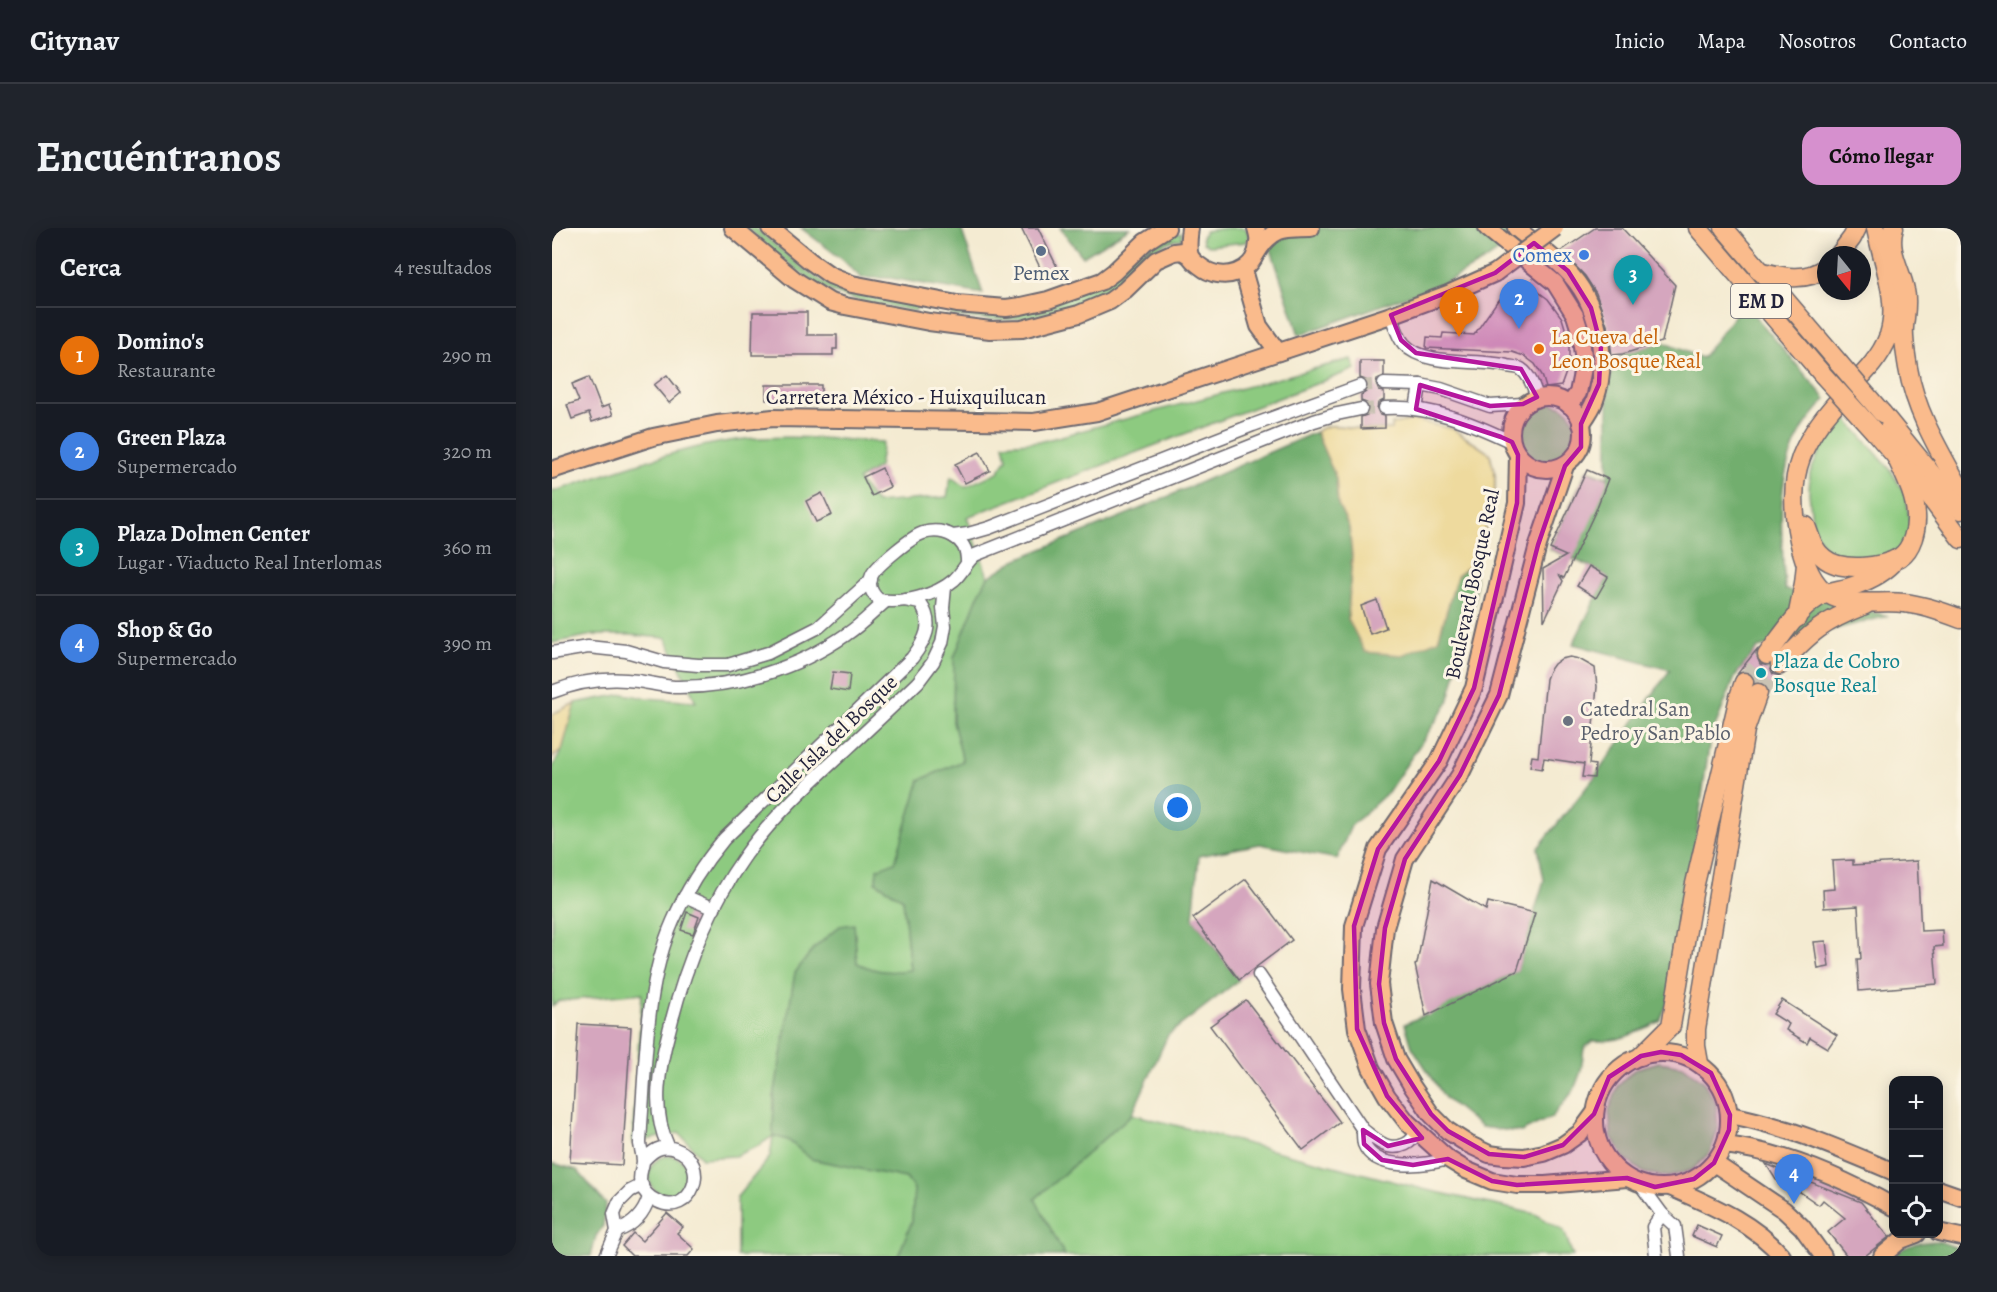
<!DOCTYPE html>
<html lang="es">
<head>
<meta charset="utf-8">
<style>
  :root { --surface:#171b24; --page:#20242c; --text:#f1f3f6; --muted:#9ea1a6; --line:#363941; --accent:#d690ce }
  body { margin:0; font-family:Alegreya,serif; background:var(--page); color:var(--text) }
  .controls { position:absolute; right:18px; bottom:18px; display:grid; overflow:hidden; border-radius:12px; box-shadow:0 3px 15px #0003 }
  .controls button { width:54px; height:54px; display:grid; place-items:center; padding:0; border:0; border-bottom:2px solid var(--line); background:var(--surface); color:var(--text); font:30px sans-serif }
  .compass { position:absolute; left:1265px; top:18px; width:54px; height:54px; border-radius:50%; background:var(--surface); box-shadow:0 3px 15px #0003; rotate:162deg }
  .you { position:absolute; left:626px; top:580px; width:21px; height:21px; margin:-15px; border:4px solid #fff; border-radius:50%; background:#1a73e8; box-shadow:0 0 0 9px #1a73e833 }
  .badge { display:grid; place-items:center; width:39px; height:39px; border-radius:50%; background:var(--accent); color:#fff; font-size:20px; font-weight:700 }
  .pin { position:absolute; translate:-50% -50px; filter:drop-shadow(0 2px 3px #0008) }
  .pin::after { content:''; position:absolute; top:32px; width:21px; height:18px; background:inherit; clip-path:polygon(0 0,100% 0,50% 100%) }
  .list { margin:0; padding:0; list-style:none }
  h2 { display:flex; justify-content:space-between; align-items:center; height:78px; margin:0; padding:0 24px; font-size:26px }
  h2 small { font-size:20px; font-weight:400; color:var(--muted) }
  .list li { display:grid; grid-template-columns:39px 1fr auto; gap:18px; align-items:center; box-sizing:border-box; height:96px; padding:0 24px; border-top:2px solid var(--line) }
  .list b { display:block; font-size:22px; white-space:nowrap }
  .list p { margin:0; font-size:20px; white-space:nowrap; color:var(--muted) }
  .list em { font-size:20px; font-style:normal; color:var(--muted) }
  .icon { flex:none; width:33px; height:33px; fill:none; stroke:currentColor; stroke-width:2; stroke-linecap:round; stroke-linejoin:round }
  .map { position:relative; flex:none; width:1409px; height:1028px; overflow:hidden; border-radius:18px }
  header { display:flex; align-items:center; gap:36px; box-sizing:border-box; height:84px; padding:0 30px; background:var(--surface); border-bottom:2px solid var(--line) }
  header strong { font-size:28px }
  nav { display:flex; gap:33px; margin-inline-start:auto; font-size:21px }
  .intro { display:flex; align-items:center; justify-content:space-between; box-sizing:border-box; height:144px; padding:0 36px }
  h1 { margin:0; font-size:42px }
  .button { padding:15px 27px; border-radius:18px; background:var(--accent); color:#111; font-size:21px; font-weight:700 }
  main { display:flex; gap:36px; padding:0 36px }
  aside { flex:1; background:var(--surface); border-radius:18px; box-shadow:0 3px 15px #0003 }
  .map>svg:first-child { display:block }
  .green { fill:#8dca80; stroke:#58765e; stroke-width:1.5 }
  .forest { fill:#72ae6e; stroke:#4a6854; stroke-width:1.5 }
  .sand { fill:#eeda9e; stroke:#887e6c; stroke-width:1.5 }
  .building { fill:#d5a6be }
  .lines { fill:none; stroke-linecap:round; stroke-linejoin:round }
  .minor-tunnel { stroke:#cac3b4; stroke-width:12; stroke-dasharray:12 6; stroke-linecap:butt }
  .highway-tunnel { stroke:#cac3b4; stroke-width:18; stroke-dasharray:18 9; stroke-linecap:butt }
  .minor-casing { stroke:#6c6870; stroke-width:15 }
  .major-casing { stroke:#6c6870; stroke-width:20 }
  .highway-casing { stroke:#6c6870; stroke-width:21 }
  .minor { stroke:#fff; stroke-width:12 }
  .major { stroke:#fabb8c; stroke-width:16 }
  .highway { stroke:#fabb8c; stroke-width:18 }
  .major-bridge-casing { stroke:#6c6870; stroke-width:20; stroke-linecap:butt }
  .highway-bridge-casing { stroke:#6c6870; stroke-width:21; stroke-linecap:butt }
  .major-bridge { stroke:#fabb8c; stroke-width:16 }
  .highway-bridge { stroke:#fabb8c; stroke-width:18 }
  .marked { fill:#b5179e; fill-opacity:0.2; stroke:#b5179e; stroke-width:4.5; stroke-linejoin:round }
  .service-dot { fill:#5c6f8a; stroke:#fcf5e5; stroke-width:2 }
  .shop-dot { fill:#3f7fe0; stroke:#fcf5e5; stroke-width:2 }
  .food-dot { fill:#e8710a; stroke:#fcf5e5; stroke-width:2 }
  .culture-dot { fill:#0f9aa8; stroke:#fcf5e5; stroke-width:2 }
  .worship-dot { fill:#6b7280; stroke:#fcf5e5; stroke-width:2 }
  .labels { text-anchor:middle; stroke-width:6; stroke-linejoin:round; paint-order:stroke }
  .shield { fill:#fcf5e5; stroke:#63616e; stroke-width:1.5 }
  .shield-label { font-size:20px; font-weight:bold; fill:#22223b }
  .shop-label { font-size:21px; fill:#366cbe; stroke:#fcf5e5; text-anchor:end }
  .service-label { font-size:21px; fill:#4e5e75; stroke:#fcf5e5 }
  .food-label { font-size:21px; fill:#c56008; stroke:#fcf5e5; text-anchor:start }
  .street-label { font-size:21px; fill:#22223b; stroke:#fcf5e5 }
  .culture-label { font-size:21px; fill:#0d838f; stroke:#fcf5e5; text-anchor:start }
  .worship-label { font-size:21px; fill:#5b616d; stroke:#fcf5e5; text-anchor:start }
</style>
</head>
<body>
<header>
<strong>Citynav</strong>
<nav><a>Inicio</a><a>Mapa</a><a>Nosotros</a><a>Contacto</a></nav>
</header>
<div class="intro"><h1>Encuéntranos</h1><a class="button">Cómo llegar</a></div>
<main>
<aside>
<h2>Cerca<small>4 resultados</small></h2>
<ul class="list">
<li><span class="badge" style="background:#e8710a">1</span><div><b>Domino's</b><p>Restaurante</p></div><em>290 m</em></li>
<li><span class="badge" style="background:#3f7fe0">2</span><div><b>Green Plaza</b><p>Supermercado</p></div><em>320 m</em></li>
<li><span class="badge" style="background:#0f9aa8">3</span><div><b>Plaza Dolmen Center</b><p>Lugar · Viaducto Real Interlomas</p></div><em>360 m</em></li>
<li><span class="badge" style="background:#3f7fe0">4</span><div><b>Shop &amp; Go</b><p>Supermercado</p></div><em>390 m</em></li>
</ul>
</aside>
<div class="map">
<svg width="1409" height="1028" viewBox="0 0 1409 1028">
  <rect width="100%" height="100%" fill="#fcf5e5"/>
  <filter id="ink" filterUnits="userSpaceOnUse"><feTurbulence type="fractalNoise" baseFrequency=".0167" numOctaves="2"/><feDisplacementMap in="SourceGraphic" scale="12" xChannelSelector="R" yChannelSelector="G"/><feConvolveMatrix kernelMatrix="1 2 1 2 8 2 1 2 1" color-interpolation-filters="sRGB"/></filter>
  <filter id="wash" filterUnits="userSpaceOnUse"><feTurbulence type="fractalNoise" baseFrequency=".008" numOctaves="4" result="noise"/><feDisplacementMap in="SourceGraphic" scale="24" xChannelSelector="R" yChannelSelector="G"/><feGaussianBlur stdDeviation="1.35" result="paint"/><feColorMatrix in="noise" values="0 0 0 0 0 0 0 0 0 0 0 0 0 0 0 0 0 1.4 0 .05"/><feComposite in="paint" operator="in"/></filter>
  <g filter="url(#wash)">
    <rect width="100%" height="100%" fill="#f4ebd2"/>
    <g class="green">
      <path d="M195,0h8c25,20 49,45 78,59 24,10 57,12 83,17l1,4 -2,3c-25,-5 -59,-9 -82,-19 -30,-13 -60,-43 -86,-64z"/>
      <polygon points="676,0 692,0 695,2 697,8 694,14 657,18 651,15 650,9 653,3"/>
      <path d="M630,5v6c-32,2 -49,35 -74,51 -24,15 -77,30 -106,30 -16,0 -33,-2 -50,-4l-2,-3 3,-2 95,-4 120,-72z"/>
      <path d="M799,131l4,10 -388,148 21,60 -10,19 -24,62 -1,64 10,39 -43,19 -25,83 -18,6 -1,13 27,17 7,72c-20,2 -35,1 -53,-8l-3,-38 -14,1 -27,23 -18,24 -21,124 -1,38 15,5 23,19 95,19 8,11 -2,32 -13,33 -2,2h-160v-59l33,-40 3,-21 -15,10 -23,10 -33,2 -23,-25 -47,10 10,-150 -83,8 -7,5v-237l10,-19 13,-47 49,-9 23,4 49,4 -30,-64 -37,-3h-37l-40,8v-151c56,-18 113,-40 171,-50 53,-9 108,-3 160,0l-4,25 -21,13 18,23 71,-6 4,-20 14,10 33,-15 9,-13 -3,-15 39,-3z"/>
      <circle cx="995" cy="205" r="30"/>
      <polygon points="1290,186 1338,241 1354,268 1359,303 1344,325 1330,331 1281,330 1261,302 1257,265 1258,245 1271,216"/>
      <polygon points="1107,834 1131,838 1151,853 1164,875 1166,901 1158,925 1140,942 1116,949 1092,945 1072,930 1059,908 1057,882 1066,858 1083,841"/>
      <polygon points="580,886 875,962 983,986 1012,1003 1021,1028 513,1028 483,971"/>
      <circle cx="117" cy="948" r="20"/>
    </g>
    <g class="forest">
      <polygon points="249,0 409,0 431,66 338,50 309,50 291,32"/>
      <polygon points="508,0 578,0 531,29"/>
      <polygon points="712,0 980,0 934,32 894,54 747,107"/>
      <path d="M1192,75l82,96c-8,10 -19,21 -25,33 -28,50 -19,104 -16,157l103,27 -130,32 -22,27 -26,64 -34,244 -16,38c-24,12 -39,21 -67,20l-9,7 -3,23 -7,19 -22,27 -31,15 -40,-5 -36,-29 -33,-51 -7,-23 112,-53 27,-91 -6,-32 56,-70 76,-108 -97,-26 23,-46 12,-21 -19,-11 -39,-17 37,-79 21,8v-97l15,-27 39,-12 40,16z"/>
      <path d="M764,204l20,46 2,26 11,23 3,28 -4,64 90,21 19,-64 9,-8 8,1 2,12 -1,19 -27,103 -60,89 -37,34 -14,33 -77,-15 -61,12 -6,62 46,62 -71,55 -36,79 -97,85 30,57h-168l2,-2 13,-33 2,-32 -8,-11 -95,-19 -23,-19 -15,-4 1,-39 21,-124 18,-24 27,-23 14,-2 3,39c20,9 31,10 53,7l-7,-71 -27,-17 1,-13 18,-7 25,-82 43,-19 -10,-39 1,-64 24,-62 10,-19 27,-17 115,-47z"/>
      <polygon points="0,935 25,942 54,976 51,998 44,1008 39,1028 0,1028"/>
      <path d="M1386,1013l23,8v7h-67c12,-12 27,-14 44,-15z"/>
    </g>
    <g class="sand">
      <path d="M861,192l40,9 37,25 5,21v20l-21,74 -8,-1 -9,8 -19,64 -36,15 -37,-3 -17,-33 4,-64 -3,-28 -11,-23 -2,-26 -20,-46c15,-12 30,-3 47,-3 10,1 20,0 29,0v-5z"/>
      <polygon points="23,475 10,522 0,530 0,486"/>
    </g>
    <g id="blocks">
      <g class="building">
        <polygon points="469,0 486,0 508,45 494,52"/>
        <polygon points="1043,0 1070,0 1123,57 1110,114 1071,126 1060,127 1056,100 1044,65 1033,48 1009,23"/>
        <polygon points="977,57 996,71 1010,90 1017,113 1017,136 1009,158 994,160 990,147 983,136 972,128 960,124 874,120 875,109 890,110 891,105 922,107 946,72"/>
        <polygon points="201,84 255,84 255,107 285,107 285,121 281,121 281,127 200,127"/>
        <polygon points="808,133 832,133 832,148 825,151 824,156 827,163 832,164 832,172 826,175 825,181 828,187 833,188 833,200 809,201 809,189 815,187 817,180 815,175 809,173 809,167 814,164 816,159 814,152 808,150"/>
        <polygon points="115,147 129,165 117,175 102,157"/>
        <polygon points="37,149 49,180 57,177 61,187 40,194 37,185 20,191 15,177 27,173 20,156"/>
        <rect x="214" y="157" width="55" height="15"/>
        <polygon points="428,224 438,243 413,255 403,236"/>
        <polygon points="330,240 338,259 320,268 311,249"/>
        <polygon points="1035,242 1056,251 1044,282 1012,350 1008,348 1011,353 992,393 991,341 1014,328 998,321"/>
        <polygon points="270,265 280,287 264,294 254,273"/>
        <polygon points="1037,338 1056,349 1044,370 1025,358"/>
        <polygon points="825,372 834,400 818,406 809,378"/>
        <polygon points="1206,420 1204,426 1208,436 1217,438 1221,446 1228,448 1217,462 1210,455 1203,454 1201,447 1196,444 1186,445"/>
        <polygon points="1018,429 1027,431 1043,440 1045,459 1037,536 1043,537 1042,550 1030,549 1032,536 992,530 990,541 978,539 980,528 986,529 994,451 997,443 1002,436 1009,431"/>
        <polygon points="281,444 298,446 296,464 278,461"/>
        <polygon points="1301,632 1301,637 1365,633 1369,703 1390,702 1391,718 1382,719 1385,756 1307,763 1305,731 1309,731 1306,678 1272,680 1271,662 1282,661 1280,633"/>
        <polygon points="694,651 740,712 687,752 641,690"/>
        <polygon points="881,651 934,682 936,674 983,685 965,743 874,788 863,737 865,736"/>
        <polygon points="135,684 147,689 141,706 129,702"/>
        <polygon points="1274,713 1277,739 1266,741 1262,714"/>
        <polygon points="694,772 788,894 751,922 658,798"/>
        <polygon points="1230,772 1285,807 1276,820 1258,809 1255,815 1234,802 1237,796 1221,786"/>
        <polygon points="26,796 79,799 70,937 18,934"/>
        <polygon points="1214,936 1309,974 1337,1009 1313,1028 1295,1028 1276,1004 1293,990 1271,972 1267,977 1248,964 1224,952"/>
        <polygon points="115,985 131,999 125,1005 142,1021 136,1028 80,1028 70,1018 81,1005 90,1013"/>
        <polygon points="1145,997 1170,1008 1165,1019 1140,1008"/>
      </g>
    </g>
  </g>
  <g filter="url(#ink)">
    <use href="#blocks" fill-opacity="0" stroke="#6c6870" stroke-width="1.5"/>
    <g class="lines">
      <g class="minor-tunnel">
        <polyline points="808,158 832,156"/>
        <polyline points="809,181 833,180"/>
      </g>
      <g class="highway-tunnel">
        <polyline points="1192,454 1215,427"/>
        <polyline points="1206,465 1228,437"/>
      </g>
      <defs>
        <g id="minor">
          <path d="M839,87c4,10 6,21 13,29 22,24 74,14 103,22 4,1 11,1 14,3 9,6 13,19 16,28"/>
          <polyline points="832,156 868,157 889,161 938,178 971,176"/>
          <path d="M833,180c44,-3 87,15 127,34"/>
          <polyline points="864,181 868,157"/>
          <polyline points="401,308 416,306 437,300 701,197 808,158"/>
          <path d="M415,333c1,-23 -24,-34 -44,-28 -10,3 -47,33 -51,42 -5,10 0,19 7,25 24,4 56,-4 75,-20 9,-8 12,-18 21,-25l339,-134 23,-7 24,-5"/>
          <polyline points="0,425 36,419 74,423 112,434 146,437 176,437 216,425 267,399 319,352"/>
          <path d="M0,464c27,-11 57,-15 86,-11 12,2 24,5 36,6 61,1 123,-18 173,-53 14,-9 26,-22 39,-33"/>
          <polyline points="133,668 162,681"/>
          <path d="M707,747l104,155c7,5 16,14 25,16 12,3 25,-3 28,-14"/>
          <path d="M811,902c0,4 0,10 1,14 11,28 62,21 84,15"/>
          <path d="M116,918c-17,-36 -9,-78 1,-115 15,-61 39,-123 76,-175 28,-40 67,-75 103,-108 24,-22 47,-44 70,-66l15,-20 9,-19 3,-17 -2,-18 2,-21"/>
          <path d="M91,933c9,-10 18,-17 32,-12 38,13 16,70 -18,52 -7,-3 -13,-9 -16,-16 -3,-9 1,-15 2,-23 0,-6 -2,-12 -3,-18 0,-7 1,-13 1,-19 5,-66 5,-143 32,-204 13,-30 30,-57 51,-82l188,-181c13,-17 23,-34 8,-55l-15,-3"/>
          <polyline points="1088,956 1110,986 1123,998 1127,1028"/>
          <path d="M65,1003c17,-6 27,-17 32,-34"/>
          <polyline points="54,1028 65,1003 62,986 67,974 78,963 90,957"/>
          <polyline points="1104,1028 1101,999 1110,986"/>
        </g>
        <g id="major">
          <polyline points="181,0 243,52 278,74 293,78 377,94 438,102 470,101 527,86 558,73 573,62 604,32 622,24 630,23 638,28"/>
          <polyline points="218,0 258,33 278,47 300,56 405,76 454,80 469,78 496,72 550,53 562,44 593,14 615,0"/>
          <path d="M638,0c-1,8 -3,19 0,28 2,4 7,8 10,10 22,18 57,7 58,-24 1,-4 -1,-10 -2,-14"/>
          <polyline points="935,0 1003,55 1023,87 1028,103 1032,135 1026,165 1017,177"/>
          <path d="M964,0c17,14 35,27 50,42 32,31 44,89 29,130 -3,9 -9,17 -14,24"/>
          <path d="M704,26c15,-26 27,-26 55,-26"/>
          <polyline points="691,42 707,98 726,124"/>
          <circle cx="995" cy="205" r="36"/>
          <polyline points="966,227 965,275 922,460 887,533 826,621 802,698 800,761 805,801 819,840 835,868 855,894 896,931 914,942 940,953 965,957 993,957 1075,950"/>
          <polyline points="1013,238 986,317 947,467 908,547 853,631 833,700 827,756 832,795 844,831 860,858 879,886 896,903 916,916 937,926 952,928 972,929 992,925 1011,917 1028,905 1042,886"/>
          <polyline points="0,242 101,209 165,196 221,190 482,194 545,184 839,87 896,66 943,45"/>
          <circle cx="1110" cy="892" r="67"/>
          <path d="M1178,887c57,11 110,34 164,57"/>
          <path d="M1173,917c58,7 118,33 169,62"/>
          <polyline points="1162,935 1232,982 1250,999 1271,1028"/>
          <path d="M1118,959c40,18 83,35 112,69"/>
          <polyline points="1386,961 1409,969"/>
          <polyline points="1386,1004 1409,1009"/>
          <polyline points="1330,1028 1349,1012 1365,1006"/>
        </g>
        <g id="highway">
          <polyline points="1146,0 1271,147"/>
          <polyline points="1172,0 1287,135"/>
          <path d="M1324,0c6,34 24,72 13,107 -8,22 -24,38 -40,54 -46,49 -65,82 -50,151 4,18 12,44 29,54 22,14 52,6 76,9 20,2 39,9 57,16"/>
          <path d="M1342,0c-7,23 7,41 11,62 3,12 0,25 -1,37 -1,13 2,28 4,41 7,43 32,84 53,122"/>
          <polyline points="1287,27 1300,10 1305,0"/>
          <path d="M1207,43c23,6 47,12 67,-4"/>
          <polyline points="1330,185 1409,282"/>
          <polyline points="1322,203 1372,261 1409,311"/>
          <path d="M1254,298c5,12 7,24 18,32 16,14 58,10 76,-1 12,-8 17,-28 16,-42 -1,-22 -13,-42 -21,-61"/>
          <polyline points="1245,390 1252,355 1254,336"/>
          <path d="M1215,427c16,-20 33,-50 58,-61 6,-3 15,-4 22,-6 16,-5 33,-12 45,-24"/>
          <path d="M1228,437c30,-32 43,-44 85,-60"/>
          <polyline points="1089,828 1119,798 1142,660 1187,469 1192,454"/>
          <polyline points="1147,835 1144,818 1144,801 1193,502 1206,465"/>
        </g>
      </defs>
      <use href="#minor" class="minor-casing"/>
      <use href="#major" class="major-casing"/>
      <use href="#highway" class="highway-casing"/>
      <use href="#minor" class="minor"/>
      <use href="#major" class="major"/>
      <use href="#highway" class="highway"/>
      <defs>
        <polyline id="major-bridge" points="943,45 1003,0"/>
        <g id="highway-bridge">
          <polyline points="1287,135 1330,185"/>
          <polyline points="1271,147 1322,203"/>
        </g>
      </defs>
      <use href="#major-bridge" class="major-bridge-casing"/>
      <use href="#highway-bridge" class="highway-bridge-casing"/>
      <use href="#major-bridge" class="major-bridge"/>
      <use href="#highway-bridge" class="highway-bridge"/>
    </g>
  </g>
  <path class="marked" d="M982,15l34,28 23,37 10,38 -2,38 -18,40v23l-16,19 -27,79 -39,150 -39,80 -55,84 -20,69 -6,56 5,39 12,36 35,55 17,17 41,23 35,3 39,-12 31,-31 15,-37 32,-21 20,-4 20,3 30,18 19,42 -1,15 -15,33 -20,16 -39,8 -28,-9 -110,7 -25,-4 -44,-22 -35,6 -31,-5 -18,-16 -1,-14 25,16 34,-8 -35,-42 -30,-67 -3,-103 24,-77 61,-88 35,-73 43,-185 1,-48 -6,-13 -11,-5 -85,-28 4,-24 70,21 33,-2 14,-7 -16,-28 -105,-16 -15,-13 -10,-25 104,-42z"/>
  <circle class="service-dot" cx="489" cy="23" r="6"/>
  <circle class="shop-dot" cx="1032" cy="27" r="6"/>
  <circle class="food-dot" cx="987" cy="121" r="6"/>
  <circle class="culture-dot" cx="1209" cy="445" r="6"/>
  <circle class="worship-dot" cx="1016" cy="493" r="6"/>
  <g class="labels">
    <rect class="shield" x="1179" y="56" width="60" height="34" rx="4.5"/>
    <g class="shield-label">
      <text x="1209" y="80">EM D</text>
    </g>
    <g class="shop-label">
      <text x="1020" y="34">Comex</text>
    </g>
    <g class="service-label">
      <text x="489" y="52">Pemex</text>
    </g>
    <g class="food-label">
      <text x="999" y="116">La Cueva del<tspan x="999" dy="24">Leon Bosque Real</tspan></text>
    </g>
    <g class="street-label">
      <text x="354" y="176">Carretera México - Huixquilucan</text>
      <text transform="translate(920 356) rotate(-78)" y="7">Boulevard Bosque Real</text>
      <text transform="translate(279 511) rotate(-44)" y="7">Calle Isla del Bosque</text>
    </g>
    <g class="culture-label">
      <text x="1221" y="440">Plaza de Cobro<tspan x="1221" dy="24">Bosque Real</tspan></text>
    </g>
    <g class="worship-label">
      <text x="1028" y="488">Catedral San<tspan x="1028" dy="24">Pedro y San Pablo</tspan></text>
    </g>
  </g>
</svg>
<div class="controls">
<button>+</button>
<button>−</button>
<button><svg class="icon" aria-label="locate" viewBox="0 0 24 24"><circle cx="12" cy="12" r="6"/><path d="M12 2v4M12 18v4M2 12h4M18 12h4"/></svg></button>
</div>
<svg class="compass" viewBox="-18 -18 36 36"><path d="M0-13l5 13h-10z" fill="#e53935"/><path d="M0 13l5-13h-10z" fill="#9ea1a6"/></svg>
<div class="you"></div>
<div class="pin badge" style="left:907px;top:109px;background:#e8710a">1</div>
<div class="pin badge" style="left:967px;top:101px;background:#3f7fe0">2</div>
<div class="pin badge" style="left:1081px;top:77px;background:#0f9aa8">3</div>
<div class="pin badge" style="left:1242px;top:976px;background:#3f7fe0">4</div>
</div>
</main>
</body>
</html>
